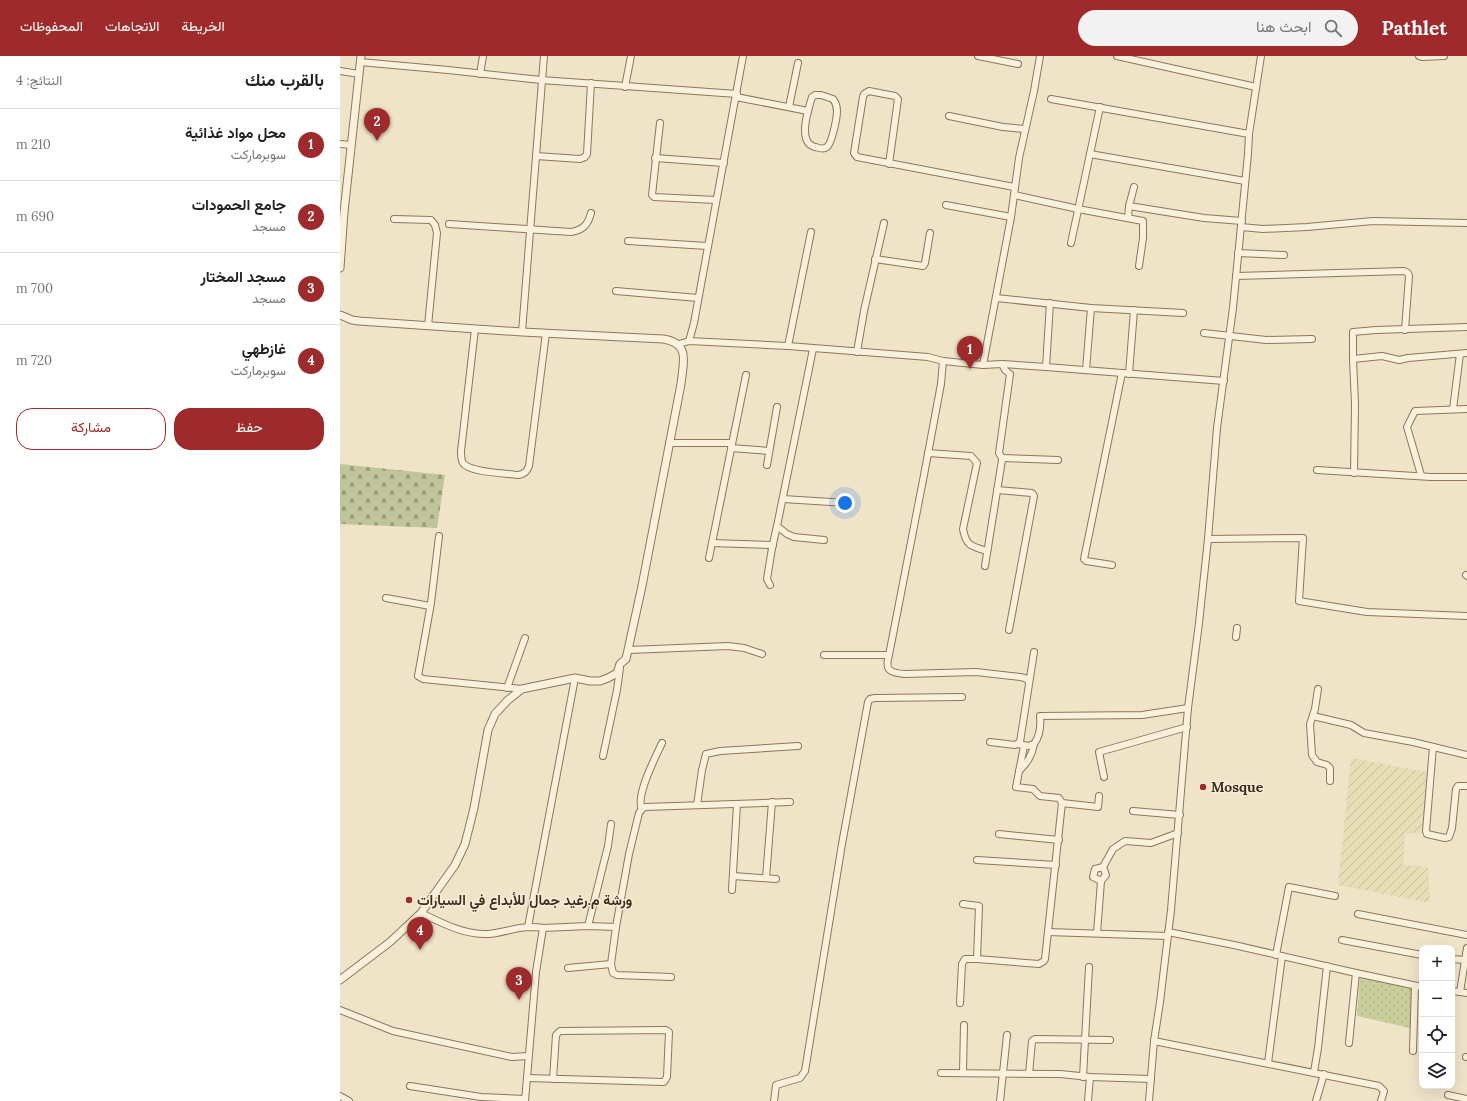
<!DOCTYPE html>
<html lang="ar">
<head>
<meta charset="utf-8">
<style>
  :root { --surface:#fff; --page:#f2f2f2; --text:#222; --muted:#767676; --line:#e0e0e0; --accent:#9e2a2b }
  body { margin:0; font-family:Lora,Vazirmatn,serif; background:var(--page); color:var(--text); direction:rtl }
  .controls { position:absolute; right:12px; bottom:12px; display:grid; overflow:hidden; border-radius:8px; box-shadow:0 4px 16px #0002 }
  .controls button { width:36px; height:36px; display:grid; place-items:center; padding:0; border:0; border-bottom:1px solid var(--line); background:var(--surface); color:var(--text); font:20px sans-serif }
  .you { position:absolute; left:505px; top:447px; width:14px; height:14px; margin:-10px; border:3px solid #fff; border-radius:50%; background:#1a73e8; box-shadow:0 0 0 6px #1a73e833 }
  .badge { display:grid; place-items:center; width:26px; height:26px; border-radius:50%; background:var(--accent); color:#fff; font-size:13px; font-weight:700 }
  .pin { position:absolute; translate:-50% -33px; filter:drop-shadow(0 1px 2px #0008) }
  .pin::after { content:''; position:absolute; top:21px; width:14px; height:12px; background:inherit; clip-path:polygon(0 0,100% 0,50% 100%) }
  .list { margin:0; padding:0; list-style:none }
  h2 { display:flex; justify-content:space-between; align-items:center; height:52px; margin:0; padding:0 16px; font-size:17px }
  h2 small { font-size:13px; font-weight:400; color:var(--muted) }
  .list li { display:grid; grid-template-columns:26px 1fr auto; gap:12px; align-items:center; box-sizing:border-box; height:72px; padding:0 16px; border-top:1px solid var(--line) }
  .list b { display:block; font-size:15px; white-space:nowrap }
  .list p { margin:0; font-size:13px; white-space:nowrap; color:var(--muted) }
  .list em { font-size:13px; font-style:normal; color:var(--muted) }
  .actions { display:flex; gap:8px; padding:12px 16px }
  .actions a { flex:1; padding:9px 0; border:1px solid var(--accent); border-radius:16px; text-align:center; font-size:14px; color:var(--accent) }
  .actions .main { background:var(--accent); color:#fff }
  .icon { flex:none; width:22px; height:22px; fill:none; stroke:currentColor; stroke-width:2; stroke-linecap:round; stroke-linejoin:round }
  .map { position:relative; flex:none; width:1127px; height:1045px; overflow:hidden; direction:ltr }
  header { display:flex; align-items:center; gap:24px; box-sizing:border-box; height:56px; padding:0 20px; background:var(--accent); color:#fff }
  header strong { font-size:19px }
  nav { display:flex; gap:22px; margin-inline-start:auto; font-size:14px }
  .search { width:280px; height:36px; background:var(--page); display:flex; align-items:center; gap:10px; box-sizing:border-box; padding:0 14px; border-radius:22px; color:var(--muted); font-size:15px }
  main { display:flex }
  aside { flex:1; background:var(--surface) }
  .map>svg:first-child { display:block }
  .farmland { fill:url(#farmland-furrows) }
  .grass { fill:url(#grass-dots) }
  .cemetery { fill:url(#cemetery-stones) }
  .lines { fill:none; stroke-linecap:round; stroke-linejoin:round }
  .minor-casing { stroke:#8d765c; stroke-width:8 }
  .tertiary-casing { stroke:#8d765c; stroke-width:9 }
  .minor { stroke:#faf1dc; stroke-width:6 }
  .tertiary { stroke:#faf1dc; stroke-width:7 }
  .poi-dot { fill:#9e2a2b; stroke:#f7eed8; stroke-width:1.5 }
  .labels { text-anchor:middle; stroke-width:3; stroke-linejoin:round; paint-order:stroke }
  .poi-label { font-size:14px; font-weight:bold; fill:#3d2e20; stroke:#f7eed8; text-anchor:start }
</style>
</head>
<body>
<header>
<strong>Pathlet</strong>
<div class="search"><svg class="icon" aria-label="search" viewBox="0 0 24 24"><circle cx="10" cy="10" r="6"/><path d="M15 15l6 6"/></svg>ابحث هنا</div>
<nav><a>الخريطة</a><a>الاتجاهات</a><a>المحفوظات</a></nav>
</header>
<main>
<div class="map">
<svg width="1127" height="1045" viewBox="0 0 1127 1045">
  <defs>
    <pattern id="farmland-furrows" width="10" height="10" patternUnits="userSpaceOnUse"><rect width="10" height="10" fill="#e6deb5"/><path d="M-1 1l2-2M0 10L10 0M9 11l2-2" fill="none" stroke="#c6bf9b"/></pattern>
    <pattern id="grass-dots" width="8" height="8" patternUnits="userSpaceOnUse"><rect width="8" height="8" fill="#c9cf9b"/><path d="M2 2h.1M6 6h.1" fill="none" stroke="#aeb285" stroke-width="1.8" stroke-linecap="round"/></pattern>
    <pattern id="cemetery-stones" width="16" height="16" patternUnits="userSpaceOnUse"><rect width="16" height="16" fill="#bfc49a"/><path d="M2 7V4a2 2 0 0 1 4 0v3zM10 15v-3a2 2 0 0 1 4 0v3z" fill="#9ca07d"/></pattern>
  </defs>
  <rect width="100%" height="100%" fill="#f0e4c8"/>
  <polygon class="farmland" points="1011,702 1087,716 1083,777 1065,777 1063,809 1088,811 1090,847 998,829"/>
  <polygon class="grass" points="1020,920 1072,929 1070,972 1017,960"/>
  <polygon class="cemetery" points="0,408 105,419 97,472 0,468"/>
  <g class="lines">
    <defs>
      <g id="minor">
        <polyline points="638,0 678,8"/>
        <polyline points="777,0 916,31"/>
        <polyline points="1079,0 1082,1 1104,0"/>
        <polyline points="20,6 108,14 201,24 397,38"/>
        <polyline points="0,15 19,18"/>
        <polyline points="140,18 143,0"/>
        <polyline points="285,31 291,0"/>
        <path d="M475,39h6l12,4c3,4 4,8 4,12 0,7 -5,32 -10,36 -4,3 -7,1 -12,0 -18,-4 -7,-37 -3,-50z"/>
        <polyline points="396,41 468,55"/>
        <polyline points="711,43 909,78"/>
        <polyline points="449,51 458,7"/>
        <polyline points="609,60 663,71 685,73"/>
        <polyline points="320,67 312,139 314,141 376,144"/>
        <polyline points="0,88 11,89"/>
        <polyline points="750,98 905,125"/>
        <polyline points="196,100 240,103 245,101 247,98 251,27"/>
        <polyline points="315,102 384,107"/>
        <polyline points="549,108 558,43 555,40 529,35 524,38 523,41 514,97 517,101 674,131"/>
        <polyline points="674,139 738,153 803,165 803,182 799,210"/>
        <polyline points="606,149 671,161"/>
        <polyline points="789,150 864,162 902,165"/>
        <polyline points="788,162 789,150 794,131"/>
        <polyline points="54,163 91,164 95,169 97,177 88,270"/>
        <path d="M109,168l122,8c12,-2 17,-7 20,-19"/>
        <polyline points="901,171 923,173 967,171 1033,165 1127,167"/>
        <polyline points="288,185 367,190"/>
        <polyline points="731,187 760,51"/>
        <polyline points="898,197 944,199"/>
        <polyline points="535,203 583,210 585,207 590,177"/>
        <polyline points="896,220 1064,215 1068,217 1069,220 1065,274"/>
        <polyline points="276,235 358,242"/>
        <polyline points="656,242 751,252 843,257"/>
        <path d="M135,273l-14,122c0,4 0,9 2,12 7,10 43,10 55,12 7,-1 9,-4 11,-9l17,-133"/>
        <polyline points="182,276 204,0"/>
        <polyline points="864,277 926,284 972,283"/>
        <polyline points="349,285 354,267 403,0"/>
        <polyline points="339,288 349,285 448,290 588,301 603,305 643,309 662,308 706,311 884,325"/>
        <polyline points="448,290 471,176"/>
        <polyline points="473,293 437,470 447,478 454,481 484,484"/>
        <polyline points="517,296 524,255 544,167"/>
        <polyline points="1013,303 1013,276 1036,274 1127,271"/>
        <polyline points="643,309 671,161 679,102 694,35 700,0"/>
        <polyline points="706,311 710,247"/>
        <polyline points="746,314 751,252"/>
        <polyline points="789,318 794,254"/>
        <polyline points="1113,353 1120,298"/>
        <polyline points="329,387 392,387"/>
        <polyline points="391,392 429,395"/>
        <path d="M588,397l43,3 6,7 -14,66c3,17 8,17 24,22"/>
        <polyline points="662,402 718,404"/>
        <polyline points="427,409 437,351"/>
        <polyline points="977,414 1091,421 1127,421"/>
        <polyline points="1014,417 1015,348 1013,303 1042,300 1059,304 1068,302 1127,297"/>
        <polyline points="1081,419 1067,371 1075,355 1127,353"/>
        <polyline points="657,434 692,437 694,440 669,574"/>
        <polyline points="443,443 507,447"/>
        <polyline points="99,480 91,547 78,620 83,623 182,633"/>
        <polyline points="868,483 963,482 959,545 1027,556 1127,560"/>
        <polyline points="372,487 433,489"/>
        <polyline points="369,502 406,319"/>
        <polyline points="772,509 746,505 744,503 782,317"/>
        <polyline points="645,510 662,404 662,402 659,397 670,318 665,314 662,308"/>
        <polyline points="1126,519 1127,520"/>
        <polyline points="430,529 427,523 432,492 437,470"/>
        <polyline points="46,542 90,550"/>
        <polyline points="896,581 897,572"/>
        <polyline points="289,594 388,590 404,592 422,598"/>
        <polyline points="484,599 549,599 584,419 601,328 603,305"/>
        <path d="M549,599c-5,16 2,18 16,19l71,-2 44,5 5,1 4,3"/>
        <polyline points="167,632 185,582"/>
        <polyline points="978,633 975,653 970,668 972,699 977,706 987,709 990,712 990,725"/>
        <polyline points="973,660 1011,669 1024,677 1073,686 1127,699"/>
        <polyline points="650,686 675,689 680,686 694,596"/>
        <path d="M678,688l10,2 6,-2c6,-8 7,-18 6,-28l102,-1 46,-7"/>
        <polyline points="1093,691 1086,775 1087,778 1105,782 1109,781 1112,772 1116,733 1118,730 1127,730"/>
        <polyline points="263,700 277,634 280,612"/>
        <path d="M679,715c8,-8 13,-15 15,-27"/>
        <polyline points="764,721 759,696 847,671"/>
        <polyline points="722,747 758,751 759,740"/>
        <polyline points="357,749 362,714 366,698 380,695 458,690"/>
        <path d="M302,753c-7,-13 14,-53 20,-66"/>
        <polyline points="793,755 840,759"/>
        <polyline points="659,778 719,784"/>
        <polyline points="637,804 716,809"/>
        <polyline points="763,811 773,793 785,785 811,787 838,777"/>
        <polygon points="763,811 766,819 761,825 753,821 755,813"/>
        <polyline points="393,820 436,823"/>
        <polyline points="426,822 432,746"/>
        <polyline points="392,834 397,748"/>
        <polyline points="623,848 639,850 637,903"/>
        <path d="M81,857c21,10 43,22 67,21 14,-1 26,-6 40,-7 5,0 10,0 15,1l-7,44 -11,129"/>
        <polyline points="1018,858 1127,879"/>
        <polyline points="248,870 268,790 271,768"/>
        <polyline points="188,871 235,622"/>
        <polyline points="276,871 289,798 299,757 302,753 305,751 450,746"/>
        <polyline points="203,872 248,870 276,871 271,908 273,917 277,919 331,921"/>
        <polyline points="708,876 827,880"/>
        <polyline points="828,876 894,889 1016,917 1082,931"/>
        <polyline points="757,877 761,825"/>
        <polyline points="1002,884 1082,899"/>
        <polyline points="1127,892 1120,936 1127,937"/>
        <polyline points="936,899 949,831 995,840"/>
        <polyline points="1112,903 1125,904"/>
        <polyline points="228,912 271,908"/>
        <polyline points="1112,935 1120,936"/>
        <polyline points="620,947 622,908 625,903 637,903 699,908 704,905 705,903 722,747 719,742 700,740 693,733 676,731 684,690"/>
        <polyline points="0,954 53,975 172,1001 188,1000"/>
        <polyline points="814,985 1039,1030 1044,1035 1041,1045"/>
        <polyline points="1009,987 1016,917"/>
        <polyline points="1073,995 1075,930"/>
        <polyline points="1126,1001 1127,1001"/>
        <polyline points="928,1007 942,900"/>
        <polyline points="974,1016 978,992 987,910"/>
        <polyline points="601,1017 720,1018 750,1021 811,1023"/>
        <polyline points="623,1017 624,969"/>
        <polyline points="689,1018 692,985 695,983 770,984"/>
        <polyline points="743,1021 749,911"/>
        <polyline points="187,1022 324,1026 327,1021 329,976 326,974 220,975 216,979 213,1023"/>
        <polyline points="70,1030 141,1041 185,1043"/>
        <polyline points="1108,1039 1127,1043"/>
        <polyline points="0,1040 9,1045"/>
        <polyline points="434,1045 436,1029 460,1022 465,1015 502,788 528,646 530,643 535,642 622,641"/>
        <polyline points="660,1045 667,979"/>
        <polyline points="748,1045 750,1021"/>
        <polyline points="809,1045 814,985 820,946 831,854 848,652 859,567 868,483 877,372 893,252 908,98 909,78 921,0"/>
        <polyline points="976,1045 984,1018"/>
      </g>
      <g id="tertiary">
        <polyline points="0,212 4,156 21,0"/>
        <path d="M0,259l12,5 7,1 163,11 141,7c28,4 20,24 18,45l-39,202 -16,73 -6,5 -3,9 -9,5 -8,3h-10l-15,-3 -53,11 -14,11 -13,14 -7,16 -14,78 -9,36 -10,21 -34,48 -31,29 -50,38"/>
      </g>
    </defs>
    <use href="#minor" class="minor-casing"/>
    <use href="#tertiary" class="tertiary-casing"/>
    <use href="#minor" class="minor"/>
    <use href="#tertiary" class="tertiary"/>
  </g>
  <g class="poi-dot">
    <circle cx="863" cy="731" r="4"/>
    <circle cx="69" cy="844" r="4"/>
  </g>
  <g class="labels">
    <g class="poi-label">
      <text x="871" y="736">Mosque</text>
      <text x="77" y="849">ورشة م.رغيد جمال للأبداع في السيارات</text>
    </g>
  </g>
</svg>
<div class="controls">
<button>+</button>
<button>−</button>
<button><svg class="icon" aria-label="locate" viewBox="0 0 24 24"><circle cx="12" cy="12" r="6"/><path d="M12 2v4M12 18v4M2 12h4M18 12h4"/></svg></button>
<button><svg class="icon" aria-label="layers" viewBox="0 0 24 24"><path d="M12 4l9 5-9 5-9-5zM3 14l9 5 9-5"/></svg></button>
</div>
<div class="you"></div>
<div class="pin badge" style="left:630px;top:313px">1</div>
<div class="pin badge" style="left:37px;top:85px">2</div>
<div class="pin badge" style="left:179px;top:944px">3</div>
<div class="pin badge" style="left:80px;top:894px">4</div>
</div>
<aside>
<h2>بالقرب منك<small>النتائج: 4</small></h2>
<ul class="list">
<li><span class="badge">1</span><div><b>محل مواد غذائية</b><p>سوبرماركت</p></div><em>210 m</em></li>
<li><span class="badge">2</span><div><b>جامع الحمودات</b><p>مسجد</p></div><em>690 m</em></li>
<li><span class="badge">3</span><div><b>مسجد المختار</b><p>مسجد</p></div><em>700 m</em></li>
<li><span class="badge">4</span><div><b>غازطهي</b><p>سوبرماركت</p></div><em>720 m</em></li>
</ul>
<div class="actions"><a class="main">حفظ</a><a>مشاركة</a></div>
</aside>
</main>
</body>
</html>
